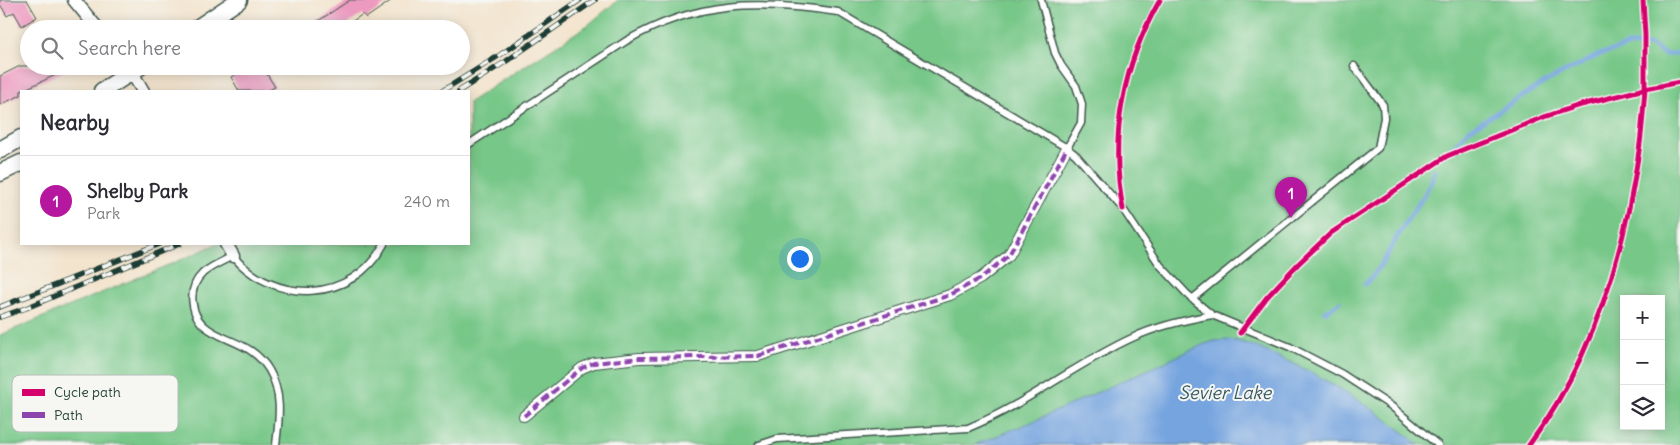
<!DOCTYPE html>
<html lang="en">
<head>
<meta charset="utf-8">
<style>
  :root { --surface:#fff; --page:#f7f7f7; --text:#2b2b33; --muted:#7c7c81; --line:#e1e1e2; --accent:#b5179e }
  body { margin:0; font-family:Delius,sans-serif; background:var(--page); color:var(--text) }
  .controls { position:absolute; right:15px; bottom:15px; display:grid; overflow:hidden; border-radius:0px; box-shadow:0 2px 12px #0003 }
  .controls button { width:45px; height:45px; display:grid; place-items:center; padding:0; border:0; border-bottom:1px solid var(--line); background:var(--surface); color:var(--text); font:25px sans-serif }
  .you { position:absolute; left:799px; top:258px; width:18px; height:18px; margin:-12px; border:4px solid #fff; border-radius:50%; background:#1a73e8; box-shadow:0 0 0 8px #1a73e833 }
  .badge { display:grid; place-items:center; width:32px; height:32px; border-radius:50%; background:var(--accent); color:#fff; font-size:16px; font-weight:700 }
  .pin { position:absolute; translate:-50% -41px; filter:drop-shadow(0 1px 2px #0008) }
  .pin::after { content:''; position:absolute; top:26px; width:18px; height:15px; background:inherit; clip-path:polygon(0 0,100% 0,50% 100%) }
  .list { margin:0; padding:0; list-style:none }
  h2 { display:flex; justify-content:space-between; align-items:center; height:65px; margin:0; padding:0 20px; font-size:21px }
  h2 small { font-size:16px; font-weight:400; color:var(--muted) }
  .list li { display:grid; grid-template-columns:32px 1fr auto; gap:15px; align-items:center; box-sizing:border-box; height:90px; padding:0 20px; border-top:1px solid var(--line) }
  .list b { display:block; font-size:19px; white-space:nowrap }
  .list p { margin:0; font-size:16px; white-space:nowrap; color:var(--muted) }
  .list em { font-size:16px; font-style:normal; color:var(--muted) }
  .icon { flex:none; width:28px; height:28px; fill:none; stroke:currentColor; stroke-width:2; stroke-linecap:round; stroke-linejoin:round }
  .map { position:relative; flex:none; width:1680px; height:445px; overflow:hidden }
  .search { position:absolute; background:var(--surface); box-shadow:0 2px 12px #0003; left:20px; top:20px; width:450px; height:55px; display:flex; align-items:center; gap:12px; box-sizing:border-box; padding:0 18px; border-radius:28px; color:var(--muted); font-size:19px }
  .panel { position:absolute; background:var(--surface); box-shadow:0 2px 12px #0003; left:20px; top:90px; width:450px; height:155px; border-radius:0px }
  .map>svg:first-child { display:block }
  .green { fill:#77c788; stroke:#4b825e; fill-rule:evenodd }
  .water { fill:#76a4df; stroke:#4a708a }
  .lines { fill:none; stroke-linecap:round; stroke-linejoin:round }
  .stream { stroke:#76a4df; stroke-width:4.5 }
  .building { fill:#ed9ac0 }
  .service-casing { stroke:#3f564b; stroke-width:9 }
  .pedestrian-casing { stroke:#3f564b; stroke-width:12 }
  .minor-casing { stroke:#3f564b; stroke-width:15 }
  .tertiary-casing { stroke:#3f564b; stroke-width:19 }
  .service { stroke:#fff; stroke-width:6 }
  .pedestrian { stroke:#fff; stroke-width:10 }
  .minor { stroke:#fff; stroke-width:12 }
  .tertiary { stroke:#fff; stroke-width:16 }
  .rail-casing { stroke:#1f3d34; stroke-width:5.5 }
  .rail { stroke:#f6f6f2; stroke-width:4; stroke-dasharray:11; stroke-linecap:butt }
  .quiet { stroke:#8e44ad; stroke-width:4; stroke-dasharray:8 4; stroke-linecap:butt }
  .cycleway-casing { stroke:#f6f6f2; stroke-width:8 }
  .cycleway { stroke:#d6006c; stroke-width:5 }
  .labels { text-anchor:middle; stroke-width:4; stroke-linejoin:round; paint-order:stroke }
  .water-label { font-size:18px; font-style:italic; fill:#395c67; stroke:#f6f6f2 }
  .key { fill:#f6f6f2; stroke:#b6beb9; stroke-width:1 }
  .key-label { font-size:14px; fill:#1f3d34 }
</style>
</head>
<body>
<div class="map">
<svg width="1680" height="445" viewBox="0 0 1680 445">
  <rect width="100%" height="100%" fill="#f6f6f2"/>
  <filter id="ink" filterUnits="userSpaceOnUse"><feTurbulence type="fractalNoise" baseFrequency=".02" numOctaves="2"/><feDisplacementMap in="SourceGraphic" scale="10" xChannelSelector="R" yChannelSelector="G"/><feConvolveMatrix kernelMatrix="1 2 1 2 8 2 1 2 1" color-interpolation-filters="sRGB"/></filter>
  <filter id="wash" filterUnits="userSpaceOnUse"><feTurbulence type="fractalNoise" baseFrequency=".0096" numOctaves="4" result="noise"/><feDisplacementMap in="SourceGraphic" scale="20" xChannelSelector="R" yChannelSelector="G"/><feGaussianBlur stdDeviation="1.12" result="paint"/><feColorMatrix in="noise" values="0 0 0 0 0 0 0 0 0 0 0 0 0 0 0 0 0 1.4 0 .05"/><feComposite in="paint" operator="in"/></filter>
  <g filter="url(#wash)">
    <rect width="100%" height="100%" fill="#f3e4ce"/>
    <path class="green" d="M618,0h1062v445h-1680v-110l190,-79 26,-12h253v-142l119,-77zM1624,299h37v127h-37z"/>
    <path class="water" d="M1228,340c16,1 29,7 44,14 54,23 102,53 147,91h-445l60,-24 168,-76 12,-4z"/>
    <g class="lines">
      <g class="stream">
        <path d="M1447,153l22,-23 78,-49 54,-27 30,-9h20c10,8 16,13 29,7"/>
        <path d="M1365,284c16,-14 24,-34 35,-52 12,-21 29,-39 35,-62"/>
        <polyline points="1325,312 1340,302"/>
      </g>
    </g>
    <g id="blocks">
      <g class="building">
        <polygon points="0,0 27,0 37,17 22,26 14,12 7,16 0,4"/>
        <polygon points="350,0 392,0 366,18 363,14 341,29 306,29"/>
        <polygon points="20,66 75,66 21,91 21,95 0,105 0,76"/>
        <polygon points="234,66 262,66 275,87 267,91 239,91 231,77 238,73"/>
      </g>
    </g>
  </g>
  <g filter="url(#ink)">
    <use href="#blocks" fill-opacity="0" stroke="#3f564b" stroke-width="1"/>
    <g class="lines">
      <defs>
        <g id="service">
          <polyline points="1041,0 1055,53 1061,65 1076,86 1082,104 1081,123 1067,148"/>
          <path d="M469,144l157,-103c71,-41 133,-41 212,-29l229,136 9,7 47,54 37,56 27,29 25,21 78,32 52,27 49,32 47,39"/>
          <polyline points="1192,299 1378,148 1384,118 1383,105 1354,66"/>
          <path d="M276,445c3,-26 7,-51 -7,-75 -16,-26 -37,-26 -59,-40 -20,-12 -24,-41 -7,-57 8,-7 20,-12 30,-17 41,49 119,48 151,-12"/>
          <path d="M759,445l18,-6 191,-11c59,-24 107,-64 164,-90 25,-12 52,-18 80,-23"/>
        </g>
        <polyline id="pedestrian" points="524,416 582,368 594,363 639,358 758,356 950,295 981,278 1009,255 1067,148"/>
        <g id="minor">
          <polyline points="74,0 98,29"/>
          <polyline points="128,66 143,91"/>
          <polyline points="226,244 233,256"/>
        </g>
        <g id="tertiary">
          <polyline points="196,29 239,0"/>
          <polyline points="102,91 141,66"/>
          <polyline points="0,150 21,138"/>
          <polyline points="0,173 21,163"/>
        </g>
      </defs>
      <use href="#service" class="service-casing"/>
      <use href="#pedestrian" class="pedestrian-casing"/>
      <use href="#minor" class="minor-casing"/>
      <use href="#tertiary" class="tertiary-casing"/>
      <use href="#service" class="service"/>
      <use href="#pedestrian" class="pedestrian"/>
      <use href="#minor" class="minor"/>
      <use href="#tertiary" class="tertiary"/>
      <defs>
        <g id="rail">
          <polyline points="442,91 500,55 580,0"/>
          <polyline points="459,91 505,62 595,0"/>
          <polyline points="0,307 159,244"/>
          <polyline points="0,317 26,308 179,244"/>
        </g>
      </defs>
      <use href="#rail" class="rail-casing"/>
      <use href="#rail" class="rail"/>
      <polyline class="quiet" points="524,416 582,368 594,363 639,358 758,356 950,295 981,278 1009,255 1067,148"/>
      <defs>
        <g id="cycleway">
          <polyline points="1643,0 1645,35 1645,89 1680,82"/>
          <path d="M1123,209c-14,-73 0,-145 37,-209"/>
          <path d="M1240,333l27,-36 31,-33 33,-31 116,-77 97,-39 33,-11 68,-17c-2,23 -3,46 -7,68 -15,102 -47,205 -109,288"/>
        </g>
      </defs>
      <use href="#cycleway" class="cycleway-casing"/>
      <use href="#cycleway" class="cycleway"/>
    </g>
  </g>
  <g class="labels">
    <g class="water-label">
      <text x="1225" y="399">Sevier Lake</text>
    </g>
  </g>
  <rect x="12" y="375" width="166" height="57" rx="8" class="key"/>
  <rect x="22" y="389" width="23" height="7" fill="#d6006c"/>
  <rect x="22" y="412" width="23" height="6" fill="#8e44ad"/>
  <g class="key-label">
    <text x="54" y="397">Cycle path</text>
    <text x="54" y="420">Path</text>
  </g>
</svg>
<div class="controls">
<button>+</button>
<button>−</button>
<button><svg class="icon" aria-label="layers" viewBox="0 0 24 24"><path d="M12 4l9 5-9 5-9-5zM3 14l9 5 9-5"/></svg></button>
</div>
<div class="you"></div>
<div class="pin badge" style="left:1291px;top:218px">1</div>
<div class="search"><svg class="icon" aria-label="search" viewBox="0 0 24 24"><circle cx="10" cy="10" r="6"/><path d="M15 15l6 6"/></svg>Search here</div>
<section class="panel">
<h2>Nearby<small></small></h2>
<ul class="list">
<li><span class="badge">1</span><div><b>Shelby Park</b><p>Park</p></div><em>240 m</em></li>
</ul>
</section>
</div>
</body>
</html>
